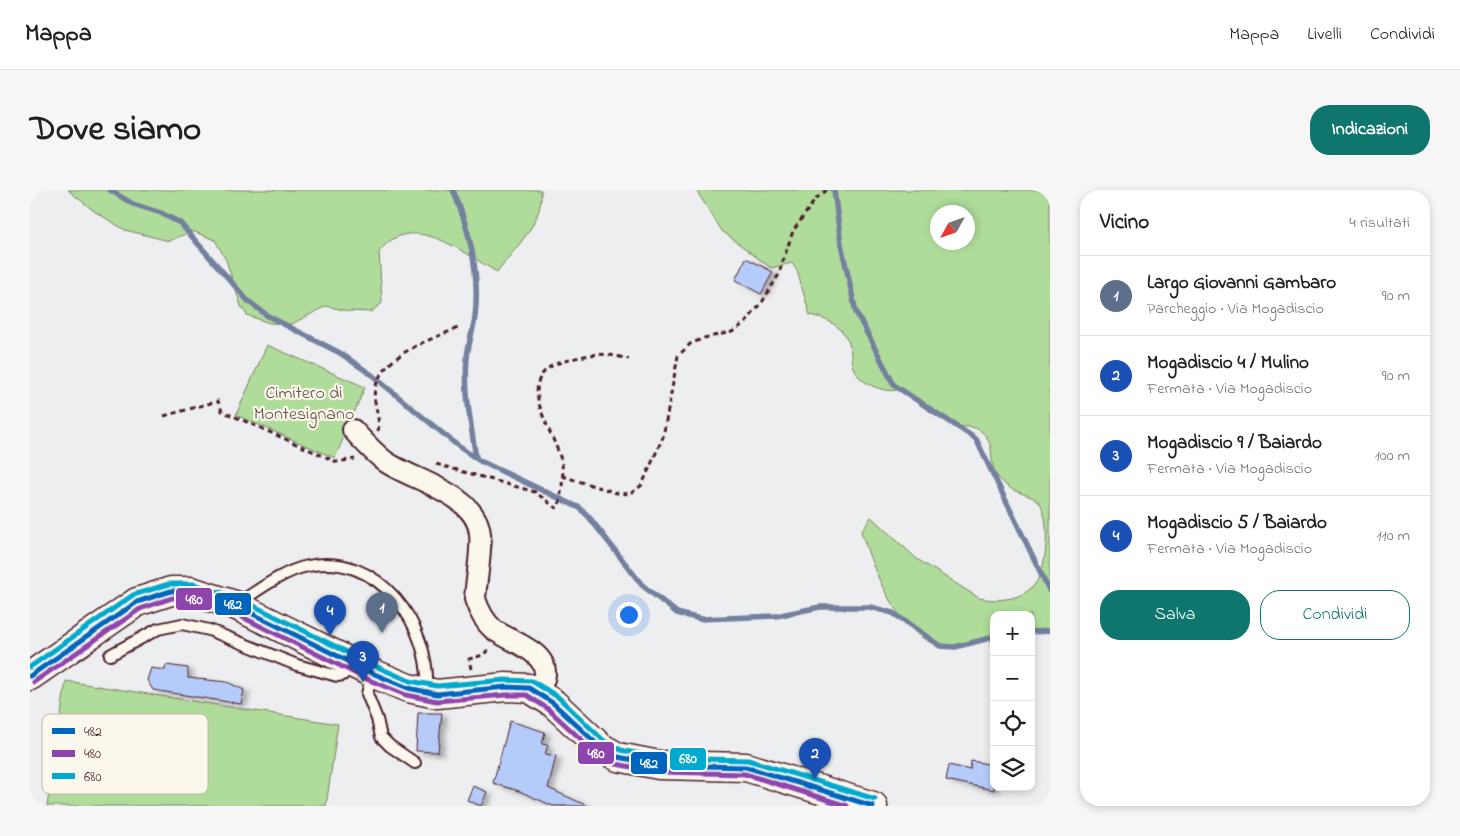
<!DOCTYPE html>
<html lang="it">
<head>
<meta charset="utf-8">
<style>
  :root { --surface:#fff; --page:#f6f6f6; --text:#202124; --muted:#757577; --line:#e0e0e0; --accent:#0f766e }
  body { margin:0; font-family:"Indie Flower",sans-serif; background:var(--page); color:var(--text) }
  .controls { position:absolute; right:15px; bottom:15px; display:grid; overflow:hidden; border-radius:10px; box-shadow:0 2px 8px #0003 }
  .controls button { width:45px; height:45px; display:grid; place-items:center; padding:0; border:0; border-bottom:1px solid var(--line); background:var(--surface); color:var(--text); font:25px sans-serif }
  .compass { position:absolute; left:900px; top:15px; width:45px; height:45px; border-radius:50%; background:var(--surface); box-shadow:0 2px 8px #0003; rotate:230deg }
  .you { position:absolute; left:598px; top:424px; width:18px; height:18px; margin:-12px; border:4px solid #fff; border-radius:50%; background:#1a73e8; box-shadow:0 0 0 8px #1a73e833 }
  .badge { display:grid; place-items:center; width:32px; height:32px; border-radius:50%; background:var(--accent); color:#fff; font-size:16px; font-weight:700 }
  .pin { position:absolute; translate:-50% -41px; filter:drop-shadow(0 1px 2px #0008) }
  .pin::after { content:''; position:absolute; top:26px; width:18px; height:15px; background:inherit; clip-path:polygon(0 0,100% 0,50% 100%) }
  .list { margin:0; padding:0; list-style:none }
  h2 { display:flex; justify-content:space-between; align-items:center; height:65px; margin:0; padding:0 20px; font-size:21px }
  h2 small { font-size:16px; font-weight:400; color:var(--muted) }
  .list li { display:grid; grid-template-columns:32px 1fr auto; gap:15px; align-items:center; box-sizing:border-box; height:80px; padding:0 20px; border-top:1px solid var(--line) }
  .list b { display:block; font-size:19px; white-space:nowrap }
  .list p { margin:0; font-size:16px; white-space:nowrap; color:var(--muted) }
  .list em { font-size:16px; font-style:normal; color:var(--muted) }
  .actions { display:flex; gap:10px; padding:15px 20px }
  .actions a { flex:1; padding:11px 0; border:1px solid var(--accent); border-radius:20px; text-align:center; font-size:18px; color:var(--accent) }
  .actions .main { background:var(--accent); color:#fff }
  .icon { flex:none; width:28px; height:28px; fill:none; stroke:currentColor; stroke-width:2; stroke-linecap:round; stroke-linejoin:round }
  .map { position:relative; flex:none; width:1020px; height:616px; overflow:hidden; border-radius:20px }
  header { display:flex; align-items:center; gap:30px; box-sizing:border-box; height:70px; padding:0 25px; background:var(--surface); border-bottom:1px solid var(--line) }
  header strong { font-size:24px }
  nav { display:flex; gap:28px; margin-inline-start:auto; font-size:18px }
  .intro { display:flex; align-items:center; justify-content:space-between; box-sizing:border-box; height:120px; padding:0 30px }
  h1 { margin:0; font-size:35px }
  .button { padding:12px 22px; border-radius:20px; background:var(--accent); color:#fff; font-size:18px; font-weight:700 }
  main { display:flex; gap:30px; padding:0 30px }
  aside { flex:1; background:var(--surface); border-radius:20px; box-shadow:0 2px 8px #0003 }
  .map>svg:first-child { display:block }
  .green { fill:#afdc9a; stroke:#7c7e62; fill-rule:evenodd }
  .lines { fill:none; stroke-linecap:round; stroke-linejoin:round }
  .stream { stroke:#73809e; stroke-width:5.5 }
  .building { fill:#b5cbfa; stroke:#4a1f2b; filter:url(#shadow) }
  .lane-casing { stroke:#4a1f2b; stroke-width:14 }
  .street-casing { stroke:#4a1f2b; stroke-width:24 }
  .secondary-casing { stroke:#4a1f2b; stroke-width:31 }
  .path { stroke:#4a1f2b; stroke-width:3; stroke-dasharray:5 4; stroke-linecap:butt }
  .lane { stroke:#fbf7ec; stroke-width:10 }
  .street { stroke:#fbf7ec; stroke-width:20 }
  .secondary { stroke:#fbf7ec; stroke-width:28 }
  .bus-1-casing { stroke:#fbf7ec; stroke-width:9 }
  .bus-2-casing { stroke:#fbf7ec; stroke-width:9 }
  .bus-3-casing { stroke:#fbf7ec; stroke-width:9 }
  .bus-1 { stroke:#0065bd; stroke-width:5 }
  .bus-2 { stroke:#8e44ad; stroke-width:5 }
  .bus-3 { stroke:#00a9ce; stroke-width:5 }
  .labels { text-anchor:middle; stroke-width:4.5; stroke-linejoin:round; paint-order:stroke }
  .park-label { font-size:18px; fill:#634e47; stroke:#fbf7ec }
  .key { fill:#fbf7ec; stroke:#c6b6b2; stroke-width:1 }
  .key-label { font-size:14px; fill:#4a1f2b }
  .line-badge { stroke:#fbf7ec; stroke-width:2 }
  .badge-label { font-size:14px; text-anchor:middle; font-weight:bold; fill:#fff }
</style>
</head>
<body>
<header>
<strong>Mappa</strong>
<nav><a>Mappa</a><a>Livelli</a><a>Condividi</a></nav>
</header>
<div class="intro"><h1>Dove siamo</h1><a class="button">Indicazioni</a></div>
<main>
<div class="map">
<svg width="1020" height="616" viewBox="0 0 1020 616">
  <defs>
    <filter id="shadow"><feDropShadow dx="5.5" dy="3" stdDeviation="2.5" flood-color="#0004"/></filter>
  </defs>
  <rect width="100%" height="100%" fill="#edeeef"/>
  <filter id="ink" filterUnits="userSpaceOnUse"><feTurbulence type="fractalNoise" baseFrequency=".02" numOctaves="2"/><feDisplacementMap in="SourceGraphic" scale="10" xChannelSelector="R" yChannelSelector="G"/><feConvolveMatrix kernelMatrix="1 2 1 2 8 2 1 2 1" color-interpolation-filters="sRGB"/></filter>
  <g filter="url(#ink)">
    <g class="green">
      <path d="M38,0h473c3,33 -26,57 -44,82 -34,-19 -86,-63 -118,-20l3,51 -11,9 -23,-1 -22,-5 -34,18 -23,-1 -22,-8 -6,-9 -15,-46 -11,-20 -23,-9 -23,10 -44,-11 -31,-19z"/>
      <path d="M666,0h354v439l-19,3v-17h-37v23c-18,3 -44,13 -61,6 -39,-18 -60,-75 -72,-113l10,-14 46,42 62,39c20,4 46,2 58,-17 11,-17 13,-66 2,-79 -14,-11 -27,-7 -41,-25 -11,-14 -1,-32 -16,-45 -7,-7 -17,-4 -26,-6 -10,-3 -46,-28 -58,-36 -15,3 -40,-7 -45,-23 -3,-8 -1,-19 -5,-27 -8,-16 -22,-21 -38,-25l-13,-44 -5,-8 -21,5 -49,-37zM938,22v30h-30v-30z"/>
      <polygon points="237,155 335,197 305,268 206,225"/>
      <polygon points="36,491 308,534 296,616 17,616"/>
    </g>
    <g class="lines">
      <g class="stream">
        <polyline points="80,0 103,14 131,23 150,33 218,111 238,126 310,163 342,185 428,256 450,271 550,318 559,327 612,395 647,423 670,429 746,426 790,417 840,417 863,423 910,456 925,457 964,447"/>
        <path d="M423,0c17,41 27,82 22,127 -2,14 -7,27 -8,41 -3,34 4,67 9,100"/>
        <polyline points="804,0 811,54 826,122 864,195 946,249 1020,402"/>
        <polyline points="1001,442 1020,441"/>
      </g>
    </g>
    <g class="building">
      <polygon points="716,68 743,82 731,104 705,90"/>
      <polygon points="136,475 158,478 158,488 197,492 214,500 211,514 123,500 117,490 121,478 135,480"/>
      <polygon points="388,523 412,523 408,562 386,561"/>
      <polygon points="480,531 515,542 512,554 518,555 515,564 526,566 518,598 558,616 523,616 489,601 463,593"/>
      <polygon points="941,571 964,575 964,600 916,590 919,575 940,580"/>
      <polygon points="443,596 457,602 451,616 437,610"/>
    </g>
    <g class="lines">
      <defs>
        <g id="lane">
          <path d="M208,413c21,-13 45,-32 70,-37 70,-15 123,59 119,124"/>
          <polyline points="80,465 128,439 152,434 179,440 267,475 307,486 313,485 320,473"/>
          <polyline points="342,484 337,504 347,529 351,547 360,556 385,573"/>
        </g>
        <path id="street" d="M323,240c10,11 21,23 33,32 28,19 91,32 94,72 2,18 -4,46 -5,65 4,12 9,22 18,30 15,12 53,21 52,45 0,6 -5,13 -7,18"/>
        <polyline id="secondary" points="0,486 107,412 141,401 161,401 205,415 342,483 378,498 407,504 476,497 499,498 523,513 570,557 588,567 629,575 716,577 843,616"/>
      </defs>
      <use href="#lane" class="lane-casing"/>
      <use href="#street" class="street-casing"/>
      <use href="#secondary" class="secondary-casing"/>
      <g class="path">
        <polyline points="134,226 188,211 192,221 307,272 325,269"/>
        <path d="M348,241c3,-13 -6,-29 -3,-42 8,-36 56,-49 85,-62"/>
        <path d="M406,274l99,28 21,16 3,-2c2,-14 6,-31 2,-46 -9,-33 -51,-85 4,-99 28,-8 35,-9 64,-2"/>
        <polyline points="532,286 587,303 600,304 612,295 633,247 648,166 660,154 674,148 702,142 715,133 731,114 748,86 763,41 785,10 797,0"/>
        <polyline points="441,479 439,469 453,465 459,459"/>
      </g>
      <use href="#lane" class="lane"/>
      <use href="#street" class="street"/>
      <use href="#secondary" class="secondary"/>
      <defs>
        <polyline id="bus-1" points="0,486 107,412 141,401 161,401 205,415 342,483 378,498 407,504 476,497 499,498 523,513 570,557 588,567 629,575 716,577 843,616"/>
        <polyline id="bus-2" points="4,492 110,419 142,408 160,408 202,422 339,490 376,505 407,511 476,505 497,505 518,519 566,563 586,574 628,582 715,584 817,616"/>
        <polyline id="bus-3" points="0,477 103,405 139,394 163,394 208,408 345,476 380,491 407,496 475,490 502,491 528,507 574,551 591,560 630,568 718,570 845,609"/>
      </defs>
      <use href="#bus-1" class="bus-1-casing"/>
      <use href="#bus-2" class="bus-2-casing"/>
      <use href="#bus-3" class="bus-3-casing"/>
      <use href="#bus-1" class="bus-1"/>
      <use href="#bus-2" class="bus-2"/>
      <use href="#bus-3" class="bus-3"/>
    </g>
  </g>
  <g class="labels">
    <g class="park-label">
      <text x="274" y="208">Cimitero di<tspan x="274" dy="21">Montesignano</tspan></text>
    </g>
  </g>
  <rect x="12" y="524" width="166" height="80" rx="8" class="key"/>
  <rect x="22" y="538" width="23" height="6" fill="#0065bd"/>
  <rect x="22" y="560" width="23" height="7" fill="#8e44ad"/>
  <rect x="22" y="583" width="23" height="6" fill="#00a9ce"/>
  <g class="key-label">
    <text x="54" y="546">482</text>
    <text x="54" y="568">480</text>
    <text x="54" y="591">680</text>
  </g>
  <g class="line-badge">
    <rect x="145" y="397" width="38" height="24" rx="5" fill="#8e44ad"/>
    <rect x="184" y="402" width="38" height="24" rx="5" fill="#0065bd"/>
    <rect x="547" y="551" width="38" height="24" rx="5" fill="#8e44ad"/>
    <rect x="639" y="557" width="38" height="24" rx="5" fill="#00a9ce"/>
    <rect x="600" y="561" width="38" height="24" rx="5" fill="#0065bd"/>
  </g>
  <g class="badge-label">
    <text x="164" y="414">480</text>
    <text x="203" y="419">482</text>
    <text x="566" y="568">480</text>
    <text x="658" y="573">680</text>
    <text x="619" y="578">482</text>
  </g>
</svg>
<div class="controls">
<button>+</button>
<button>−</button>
<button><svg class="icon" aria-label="locate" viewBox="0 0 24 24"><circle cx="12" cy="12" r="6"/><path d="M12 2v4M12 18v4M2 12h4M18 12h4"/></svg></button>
<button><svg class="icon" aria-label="layers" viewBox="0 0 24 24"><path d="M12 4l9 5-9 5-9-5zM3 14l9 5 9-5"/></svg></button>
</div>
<svg class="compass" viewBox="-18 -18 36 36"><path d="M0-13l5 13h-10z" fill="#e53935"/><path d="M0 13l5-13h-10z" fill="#757577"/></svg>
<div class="you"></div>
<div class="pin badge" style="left:352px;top:443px;background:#5c6f8a">1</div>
<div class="pin badge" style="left:785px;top:589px;background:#1a4fb4">2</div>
<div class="pin badge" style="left:333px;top:492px;background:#1a4fb4">3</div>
<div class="pin badge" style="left:300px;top:446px;background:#1a4fb4">4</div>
</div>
<aside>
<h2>Vicino<small>4 risultati</small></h2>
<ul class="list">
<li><span class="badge" style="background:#5c6f8a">1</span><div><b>Largo Giovanni Gambaro</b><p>Parcheggio · Via Mogadiscio</p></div><em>90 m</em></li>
<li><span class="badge" style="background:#1a4fb4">2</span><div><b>Mogadiscio 4 / Mulino</b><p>Fermata · Via Mogadiscio</p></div><em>90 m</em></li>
<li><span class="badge" style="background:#1a4fb4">3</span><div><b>Mogadiscio 9 / Baiardo</b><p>Fermata · Via Mogadiscio</p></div><em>100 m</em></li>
<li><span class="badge" style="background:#1a4fb4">4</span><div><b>Mogadiscio 5 / Baiardo</b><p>Fermata · Via Mogadiscio</p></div><em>110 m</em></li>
</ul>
<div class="actions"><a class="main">Salva</a><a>Condividi</a></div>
</aside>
</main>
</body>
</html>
